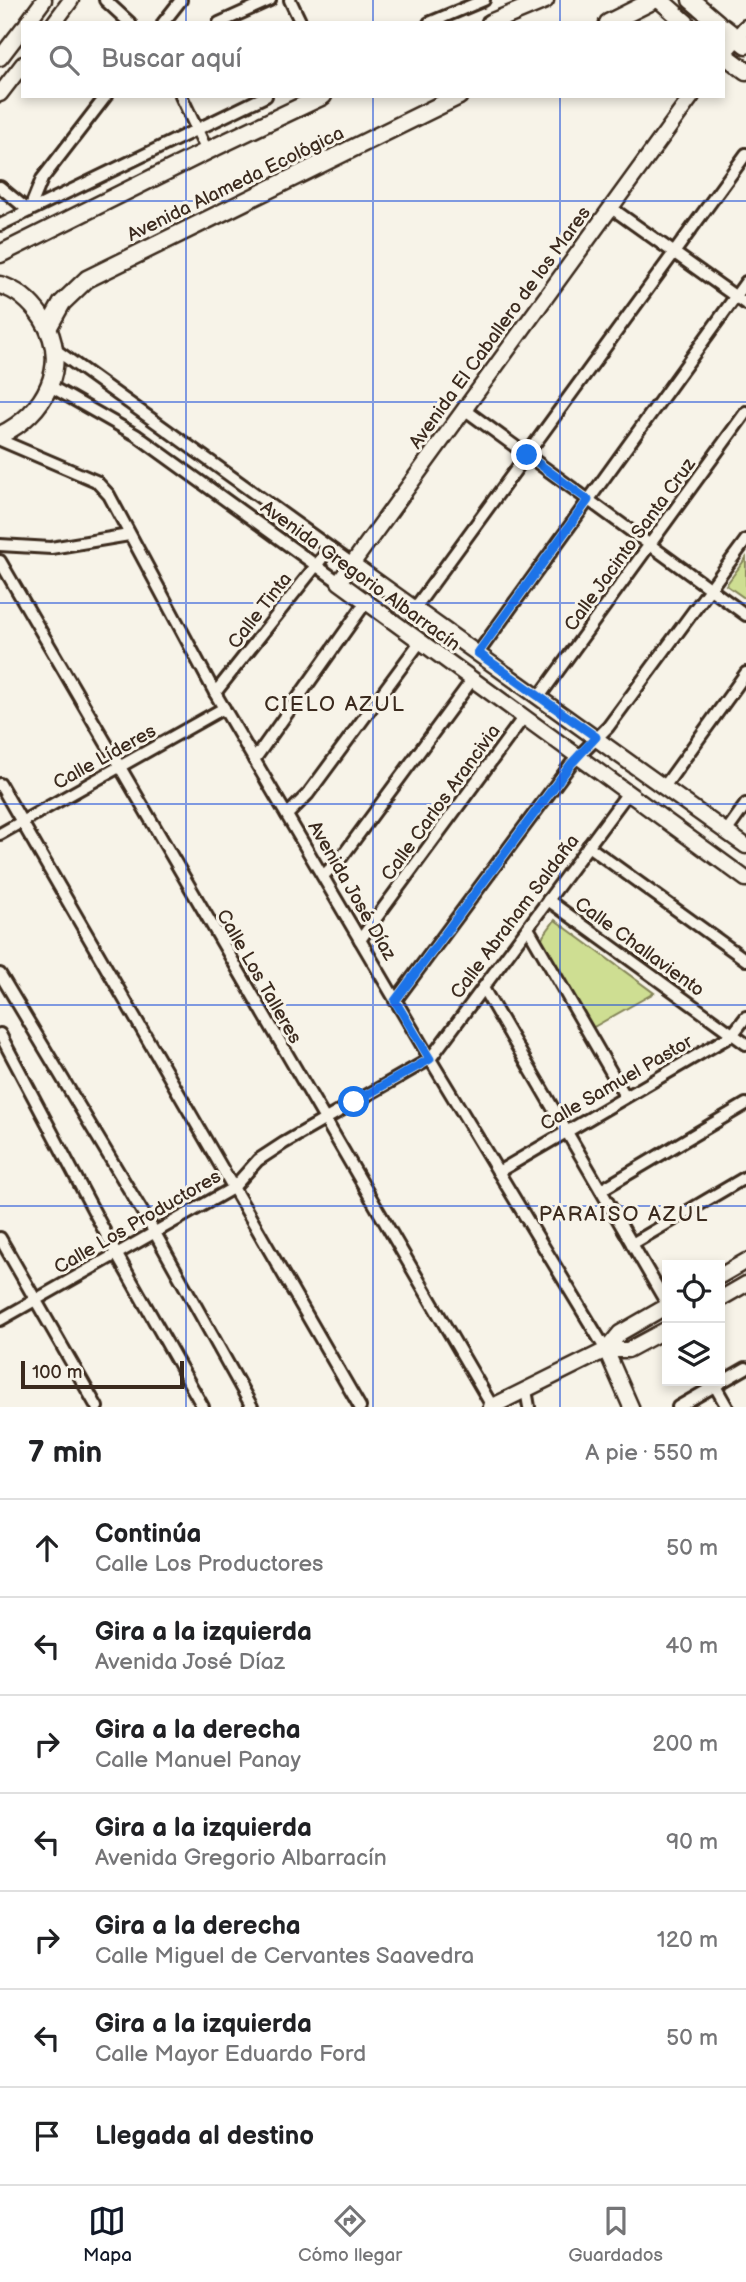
<!DOCTYPE html>
<html lang="es">
<head>
<meta charset="utf-8">
<style>
  :root { --surface:#fff; --page:#f6f6f6; --text:#202124; --muted:#757577; --line:#e0e0e0; --accent:#111827 }
  body { margin:0; font-family:"Balsamiq Sans",sans-serif; background:var(--page); color:var(--text) }
  .controls { position:absolute; right:21px; bottom:21px; display:grid; overflow:hidden; border-radius:0px; box-shadow:0 4px 10px #0003 }
  .controls button { width:63px; height:63px; display:grid; place-items:center; padding:0; border:0; border-bottom:2px solid var(--line); background:var(--surface); color:var(--text); font:35px sans-serif }
  .scale { position:absolute; left:21px; bottom:18px; width:163px; box-sizing:border-box; padding-left:7px; border:4px solid #3b2a1e; border-top:0; font-size:19px; line-height:24px; white-space:nowrap; color:#3b2a1e; -webkit-text-stroke:5px #f7f3e8; paint-order:stroke }
  .stop { position:absolute; width:21px; height:21px; margin:-16px; border:5px solid #1a73e8; border-radius:50%; background:#fff }
  .stop.end { background:#1a73e8; border-color:#fff; box-shadow:0 2px 7px #0008 }
  .list { margin:0; padding:0; list-style:none }
  h2 { display:flex; justify-content:space-between; align-items:center; height:91px; margin:0; padding:0 28px; font-size:30px }
  h2 small { font-size:23px; font-weight:400; color:var(--muted) }
  .list li { display:grid; grid-template-columns:46px 1fr auto; gap:21px; align-items:center; box-sizing:border-box; height:98px; padding:0 28px; border-top:2px solid var(--line) }
  .list b { display:block; font-size:26px; white-space:nowrap }
  .list p { margin:0; font-size:23px; white-space:nowrap; color:var(--muted) }
  .list em { font-size:23px; font-style:normal; color:var(--muted) }
  .icon { flex:none; width:38px; height:38px; fill:none; stroke:currentColor; stroke-width:2; stroke-linecap:round; stroke-linejoin:round }
  .map { position:relative; flex:none; width:746px; height:1407px; overflow:hidden }
  .search { position:absolute; background:var(--surface); box-shadow:0 4px 10px #0003; left:21px; right:21px; top:21px; height:77px; display:flex; align-items:center; gap:18px; box-sizing:border-box; padding:0 24px; border-radius:0px; color:var(--muted); font-size:26px }
  .sheet { height:777px; background:var(--surface) }
  nav { display:flex; justify-content:space-around; align-items:center; box-sizing:border-box; height:98px; border-top:2px solid var(--line); background:var(--surface); font-size:19px; color:var(--muted) }
  nav a { display:grid; justify-items:center; gap:4px }
  nav .on { color:var(--accent) }
  .map>svg:first-child { display:block }
  .green { fill:#cede92; stroke:#848458; stroke-width:2 }
  .lines { fill:none; stroke-linecap:round; stroke-linejoin:round }
  .minor-casing { stroke:#3b2a1e; stroke-width:16 }
  .tertiary-casing { stroke:#3b2a1e; stroke-width:19 }
  .secondary-casing { stroke:#3b2a1e; stroke-width:21 }
  .minor { stroke:#f7f3e8; stroke-width:10 }
  .tertiary { stroke:#f7f3e8; stroke-width:14 }
  .secondary { stroke:#f7f3e8; stroke-width:16 }
  .route { stroke:#1a73e8; stroke-width:9 }
  .grid { fill:none; stroke:#1d4ed8; stroke-width:2; stroke-opacity:0.55 }
  .labels { text-anchor:middle; stroke-width:6; stroke-linejoin:round; paint-order:stroke }
  .street-label { font-size:19px; fill:#3b2a1e; stroke:#f7f3e8 }
  .neighbourhood-label { font-size:21px; letter-spacing:2px; fill:#3b2a1e; stroke:#f7f3e8 }
</style>
</head>
<body>
<div class="map">
<svg width="746" height="1407" viewBox="0 0 746 1407">
  <rect width="100%" height="100%" fill="#f7f3e8"/>
  <filter id="ink" filterUnits="userSpaceOnUse"><feTurbulence type="fractalNoise" baseFrequency=".0143" numOctaves="2"/><feDisplacementMap in="SourceGraphic" scale="14" xChannelSelector="R" yChannelSelector="G"/><feConvolveMatrix kernelMatrix="1 2 1 2 8 2 1 2 1" color-interpolation-filters="sRGB"/></filter>
  <g filter="url(#ink)">
    <g class="green">
      <polygon points="746,558 746,599 726,585"/>
      <polygon points="555,920 654,993 592,1028 541,939"/>
    </g>
    <g class="lines">
      <defs>
        <g id="minor">
          <polyline points="105,0 130,23"/>
          <polyline points="290,0 301,23"/>
          <polyline points="163,23 181,0"/>
          <polyline points="219,23 270,0"/>
          <polyline points="429,23 484,0"/>
          <polyline points="181,96 207,151"/>
          <polyline points="0,187 29,211 42,179 106,96"/>
          <polyline points="610,207 746,304"/>
          <polyline points="0,225 266,96"/>
          <polyline points="53,348 351,563"/>
          <polyline points="50,386 136,435 339,582"/>
          <polyline points="464,409 746,615"/>
          <polyline points="0,440 96,481 109,495 215,693 430,1059 606,1350"/>
          <polyline points="0,545 51,548 129,535"/>
          <polyline points="0,561 492,1406"/>
          <polyline points="415,608 746,154"/>
          <polyline points="478,653 746,282"/>
          <polyline points="215,693 330,548"/>
          <polyline points="539,697 746,412"/>
          <polyline points="254,760 366,602"/>
          <polyline points="0,784 360,1407"/>
          <polyline points="664,787 746,673"/>
          <polyline points="287,815 308,794 420,642"/>
          <polyline points="726,832 746,804"/>
          <polyline points="0,834 224,708"/>
          <polyline points="588,846 746,960"/>
          <polyline points="323,876 341,858 472,680"/>
          <polyline points="548,900 746,1044"/>
          <polyline points="528,928 625,1096"/>
          <polyline points="360,940 523,718"/>
          <polyline points="0,974 155,1233 252,1407"/>
          <polyline points="483,988 667,1304"/>
          <polyline points="395,1001 571,764 608,727 746,540"/>
          <polyline points="0,1034 117,1255 203,1407"/>
          <polyline points="498,1172 732,1035 746,1017"/>
          <polyline points="601,1190 746,1104"/>
          <polyline points="0,1238 97,1407"/>
          <polyline points="632,1244 746,1177"/>
          <polyline points="0,1320 233,1188 258,1160 284,1143 430,1059 627,794"/>
          <polyline points="715,1386 727,1407"/>
          <polyline points="526,1390 529,1407"/>
          <polyline points="678,1407 746,1368"/>
        </g>
        <g id="tertiary">
          <polyline points="27,23 44,0"/>
          <polyline points="54,23 71,0"/>
          <polyline points="723,54 746,27"/>
          <polyline points="0,58 23,28"/>
          <polyline points="0,94 23,64"/>
          <polyline points="692,96 339,582 746,879"/>
          <polyline points="351,563 746,846"/>
          <polyline points="720,1276 746,1261"/>
          <polyline points="720,1299 746,1284"/>
          <polyline points="606,1350 628,1350 667,1329"/>
          <polyline points="606,1350 631,1407"/>
          <polyline points="491,1407 606,1350 620,1333 667,1306"/>
        </g>
        <g id="secondary">
          <polyline points="660,0 686,23"/>
          <polyline points="691,0 718,23"/>
          <polyline points="490,23 545,0"/>
          <polyline points="608,23 654,0"/>
          <polyline points="723,27 746,45"/>
          <polyline points="723,54 746,71"/>
          <polyline points="0,254 207,151 323,96"/>
          <path d="M0,285c18,5 31,17 42,33 30,46 3,96 -42,117"/>
          <polyline points="48,328 62,303 87,279 459,96"/>
        </g>
      </defs>
      <use href="#minor" class="minor-casing"/>
      <use href="#tertiary" class="tertiary-casing"/>
      <use href="#secondary" class="secondary-casing"/>
      <use href="#minor" class="minor"/>
      <use href="#tertiary" class="tertiary"/>
      <use href="#secondary" class="secondary"/>
    </g>
  </g>
  <g class="lines" filter="url(#ink)">
    <polyline class="route" points="354,1102 430,1059 395,1001 571,764 596,737 478,653 588,500 527,455"/>
  </g>
  <path class="grid" d="M186,0v23M373,0v23M560,0v23M186,96v1311M373,96v1311M560,96v1311M0,201h746M0,402h746M0,603h746M0,804h746M0,1005h746M0,1206h746"/>
  <g class="labels">
    <g class="street-label">
      <text transform="translate(235 183) rotate(-26)" y="7">Avenida Alameda Ecológica</text>
      <text transform="translate(499 327) rotate(-54)" y="7">Avenida El Caballero de los Mares</text>
      <text transform="translate(629 544) rotate(-54)" y="7">Calle Jacinto Santa Cruz</text>
      <text transform="translate(361 575) rotate(36)" y="7">Avenida Gregorio Albarracín</text>
      <text transform="translate(259 610) rotate(-52)" y="7">Calle Tinta</text>
      <text transform="translate(104 756) rotate(-29)" y="7">Calle Líderes</text>
      <text transform="translate(440 802) rotate(-54)" y="7">Calle Carlos Arancivia</text>
      <text transform="translate(353 890) rotate(60)" y="7">Avenida José Díaz</text>
      <text transform="translate(514 916) rotate(-53)" y="7">Calle Abraham Saldaña</text>
      <text transform="translate(640 946) rotate(36)" y="7">Calle Challaviento</text>
      <text transform="translate(260 976) rotate(60)" y="7">Calle Los Talleres</text>
      <text transform="translate(616 1082) rotate(-30)" y="7">Calle Samuel Pastor</text>
      <text transform="translate(137 1221) rotate(-30)" y="7">Calle Los Productores</text>
    </g>
    <g class="neighbourhood-label">
      <text x="335" y="711">CIELO AZUL</text>
      <text x="624" y="1221">PARAISO AZUL</text>
    </g>
  </g>
</svg>
<div class="controls">
<button><svg class="icon" aria-label="locate" viewBox="0 0 24 24"><circle cx="12" cy="12" r="6"/><path d="M12 2v4M12 18v4M2 12h4M18 12h4"/></svg></button>
<button><svg class="icon" aria-label="layers" viewBox="0 0 24 24"><path d="M12 4l9 5-9 5-9-5zM3 14l9 5 9-5"/></svg></button>
</div>
<div class="scale">100 m</div>
<div class="stop" style="left:354px;top:1102px"></div>
<div class="stop end" style="left:527px;top:455px"></div>
<div class="search"><svg class="icon" aria-label="search" viewBox="0 0 24 24"><circle cx="10" cy="10" r="6"/><path d="M15 15l6 6"/></svg>Buscar aquí</div>
</div>
<section class="sheet">
<h2>7 min<small>A pie · 550 m</small></h2>
<ul class="list">
<li><svg class="icon" aria-label="ahead" viewBox="0 0 24 24"><path d="M12 20V5M6 11l6-6 6 6"/></svg><div><b>Continúa</b><p>Calle Los Productores</p></div><em>50 m</em></li>
<li><svg class="icon" aria-label="left" viewBox="0 0 24 24"><path d="M17 20v-9H6M10 6l-5 5 5 5"/></svg><div><b>Gira a la izquierda</b><p>Avenida José Díaz</p></div><em>40 m</em></li>
<li><svg class="icon" aria-label="right" viewBox="0 0 24 24"><path d="M7 20v-9h11M14 6l5 5-5 5"/></svg><div><b>Gira a la derecha</b><p>Calle Manuel Panay</p></div><em>200 m</em></li>
<li><svg class="icon" aria-label="left" viewBox="0 0 24 24"><path d="M17 20v-9H6M10 6l-5 5 5 5"/></svg><div><b>Gira a la izquierda</b><p>Avenida Gregorio Albarracín</p></div><em>90 m</em></li>
<li><svg class="icon" aria-label="right" viewBox="0 0 24 24"><path d="M7 20v-9h11M14 6l5 5-5 5"/></svg><div><b>Gira a la derecha</b><p>Calle Miguel de Cervantes Saavedra</p></div><em>120 m</em></li>
<li><svg class="icon" aria-label="left" viewBox="0 0 24 24"><path d="M17 20v-9H6M10 6l-5 5 5 5"/></svg><div><b>Gira a la izquierda</b><p>Calle Mayor Eduardo Ford</p></div><em>50 m</em></li>
<li><svg class="icon" aria-label="arrive" viewBox="0 0 24 24"><path d="M6 21V4h12l-3 4 3 4H6"/></svg><div><b>Llegada al destino</b></div></li>
</ul>
</section>
<nav>
<a class="on"><svg class="icon" aria-label="map" viewBox="0 0 24 24"><path d="M3 6l6-2 6 2 6-2v14l-6 2-6-2-6 2zM9 4v14M15 6v14"/></svg>Mapa</a>
<a><svg class="icon" aria-label="directions" viewBox="0 0 24 24"><path d="M12 3l9 9-9 9-9-9zM9 14v-3h6M13 9l2 2-2 2"/></svg>Cómo llegar</a>
<a><svg class="icon" aria-label="saved" viewBox="0 0 24 24"><path d="M7 4h10v16l-5-4-5 4z"/></svg>Guardados</a>
</nav>
</body>
</html>
